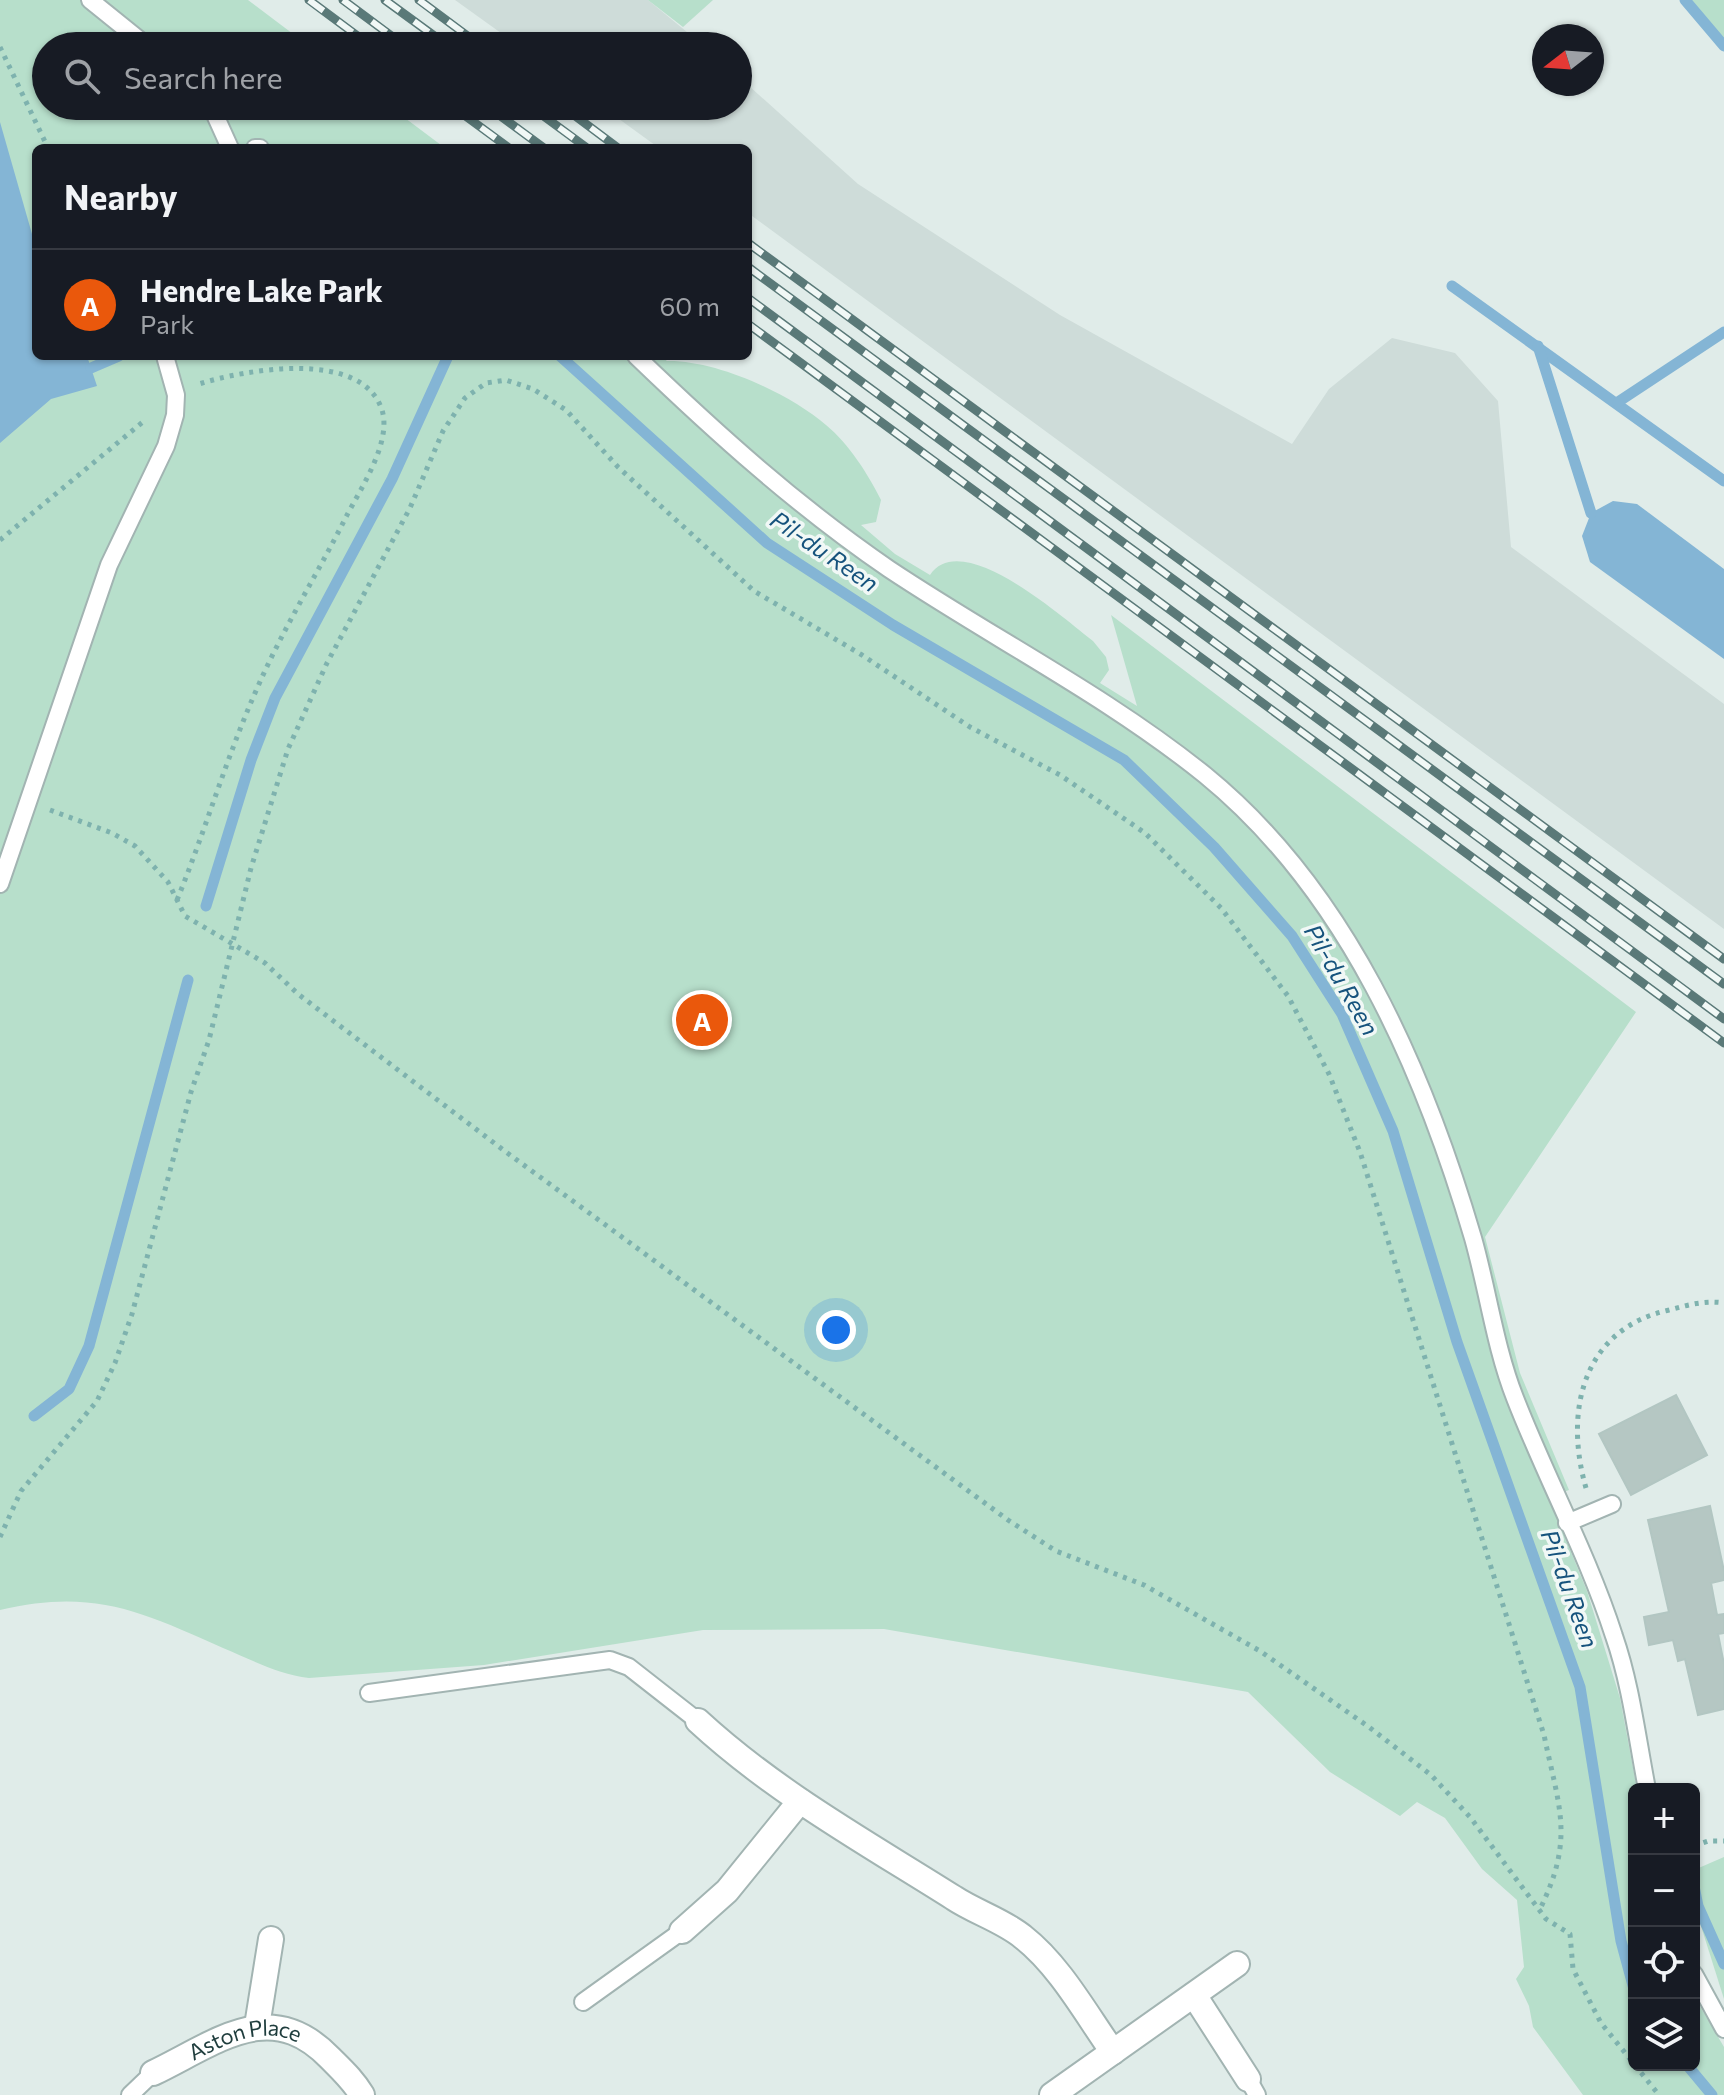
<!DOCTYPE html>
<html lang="en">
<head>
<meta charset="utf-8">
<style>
  :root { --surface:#171b24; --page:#242831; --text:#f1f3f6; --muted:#9ea1a6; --line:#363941; --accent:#ea580c }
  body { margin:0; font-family:Commissioner,sans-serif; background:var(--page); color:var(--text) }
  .controls { position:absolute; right:24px; bottom:24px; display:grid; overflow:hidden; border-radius:12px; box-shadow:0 2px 6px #0004 }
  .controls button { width:72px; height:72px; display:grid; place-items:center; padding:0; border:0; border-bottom:2px solid var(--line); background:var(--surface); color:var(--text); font:40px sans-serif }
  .compass { position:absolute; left:1532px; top:24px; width:72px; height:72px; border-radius:50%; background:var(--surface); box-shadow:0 2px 6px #0004; rotate:253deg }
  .you { position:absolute; left:836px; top:1330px; width:28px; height:28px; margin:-20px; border:6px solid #fff; border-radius:50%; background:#1a73e8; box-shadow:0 0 0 12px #1a73e833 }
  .badge { display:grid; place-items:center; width:52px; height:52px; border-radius:50%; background:var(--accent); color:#fff; font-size:26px; font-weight:700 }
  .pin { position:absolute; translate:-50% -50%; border:4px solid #fff; box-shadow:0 2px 8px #0006 }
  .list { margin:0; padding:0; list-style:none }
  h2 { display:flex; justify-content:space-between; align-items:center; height:104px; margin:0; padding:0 32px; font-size:34px }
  h2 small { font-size:26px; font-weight:400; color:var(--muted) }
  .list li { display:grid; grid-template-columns:52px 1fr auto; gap:24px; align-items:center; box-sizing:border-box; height:112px; padding:0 32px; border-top:2px solid var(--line) }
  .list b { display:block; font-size:30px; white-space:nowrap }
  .list p { margin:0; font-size:26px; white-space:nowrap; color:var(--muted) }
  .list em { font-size:26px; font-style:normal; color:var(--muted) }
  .icon { flex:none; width:44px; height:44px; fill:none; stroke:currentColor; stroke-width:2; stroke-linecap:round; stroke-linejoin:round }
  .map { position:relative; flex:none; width:1724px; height:2095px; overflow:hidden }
  .search { position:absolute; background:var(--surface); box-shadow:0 2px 6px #0004; left:32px; top:32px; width:720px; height:88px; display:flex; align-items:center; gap:20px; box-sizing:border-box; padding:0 28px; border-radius:44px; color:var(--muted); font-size:30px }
  .panel { position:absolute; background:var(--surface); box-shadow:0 2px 6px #0004; left:32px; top:144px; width:720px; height:216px; border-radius:12px }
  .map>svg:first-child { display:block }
  .built { fill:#cedcd9 }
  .green { fill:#b7dfcb }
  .water { fill:#84b5d5 }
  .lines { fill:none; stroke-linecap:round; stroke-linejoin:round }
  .stream { stroke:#84b5d5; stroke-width:11 }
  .building { fill:#b5c7c3; stroke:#b2c6c2; stroke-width:2 }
  .lane-casing { stroke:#a2b4b2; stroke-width:20 }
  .street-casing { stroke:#a2b4b2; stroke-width:28 }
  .path { stroke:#7eb2ae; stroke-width:5; stroke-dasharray:4 6; stroke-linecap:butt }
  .lane { stroke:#fff; stroke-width:16 }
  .street { stroke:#fff; stroke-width:24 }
  .rail-casing { stroke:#5a7978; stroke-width:9 }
  .rail { stroke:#f1f8f6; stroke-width:6; stroke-dasharray:18; stroke-linecap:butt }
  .labels { text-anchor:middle; stroke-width:7; stroke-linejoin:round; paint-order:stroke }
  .street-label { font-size:22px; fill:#1f3d3d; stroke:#f1f8f6 }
  .water-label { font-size:24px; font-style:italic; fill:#16537d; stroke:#f1f8f6 }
</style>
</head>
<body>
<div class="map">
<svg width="1724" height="2095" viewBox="0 0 1724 2095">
  <rect width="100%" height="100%" fill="#e0ece9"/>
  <g class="built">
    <polygon points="455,0 648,0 704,46 519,46"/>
    <polygon points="738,76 858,184 1060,315 1292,444 1329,389 1392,338 1455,353 1498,401 1511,547 1724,704 1724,929 748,213 748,148 659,148 601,106 738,106"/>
  </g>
  <g class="green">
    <path d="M0,0h248l61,46h-263v60h343l56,42h-409v208h625l6,5c49,-1 122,32 159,64 23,19 42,49 55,75l-5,22 -15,3 34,29 35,21c32,-48 134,44 163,66l13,16 3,13 -9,13 37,23 -26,-91 525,397 -151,225 35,136 49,117 -20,8 38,93 33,107 17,91h-3v276h60v-69l30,51v48h-141l-50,-68 -4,-21 -13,-27 8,-12 -7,-67 -35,-31 -37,-51 -28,-16 -17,14 -70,-44 -82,-80 -364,-63 -181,1 -219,35 -175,13c-31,-4 -57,-18 -86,-30 -82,-37 -131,-60 -223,-38z"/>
    <polygon points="648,0 713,0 683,27"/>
    <polygon points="1685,0 1724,0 1724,46"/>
    <polygon points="1724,1857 1724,1999 1694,1904 1694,1870"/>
  </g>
  <g class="water">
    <polygon points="0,122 36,248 36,356 87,356 97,386 51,399 0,443"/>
    <polygon points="1613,501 1637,504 1724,569 1724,659 1590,562 1582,536 1591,513"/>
  </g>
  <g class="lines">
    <g class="stream">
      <polyline points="1685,0 1724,46"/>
      <polyline points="1452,286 1724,481"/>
      <polyline points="1538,346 1591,513"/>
      <polyline points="560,356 767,543 893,625 1124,760 1214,847 1292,936 1342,1014 1393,1131 1457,1342 1580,1687 1621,1941 1634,1989"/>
      <polyline points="91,368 119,356"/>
      <polyline points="1618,402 1724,332"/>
      <polyline points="206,906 251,760 275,698 392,479 448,356"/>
      <polyline points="34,1416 69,1389 89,1346 188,980"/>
      <polyline points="1694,1886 1698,1906 1724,1964"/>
      <polyline points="1687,2065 1712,2095"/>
    </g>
  </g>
  <g class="building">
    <polygon points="1676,1395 1707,1455 1631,1495 1599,1434"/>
    <polygon points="1710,1506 1724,1571 1724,1580 1711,1583 1717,1615 1724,1614 1724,1633 1718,1634 1724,1664 1724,1709 1698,1715 1685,1659 1678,1661 1673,1640 1649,1645 1644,1617 1669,1612 1648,1520"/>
  </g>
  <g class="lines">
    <defs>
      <g id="lane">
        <polyline points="90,0 147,46"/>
        <polyline points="211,106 230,148"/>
        <polyline points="255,148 260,148"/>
        <path d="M636,356c80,77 161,150 253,213 105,70 218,127 316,206 141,115 218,293 268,463 15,53 22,109 42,160 31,80 73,157 99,238 17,49 23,102 33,153"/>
        <polyline points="0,884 109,565 166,446 175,415 176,395 165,356"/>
        <polyline points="1567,1523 1612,1504"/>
        <polyline points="369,1693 610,1660 629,1667 698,1721"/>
        <polyline points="1694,1974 1724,2029"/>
        <polyline points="583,2002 682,1931"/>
        <polyline points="1248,2079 1257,2095"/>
        <polyline points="130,2095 153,2073"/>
      </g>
      <g id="street">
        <path d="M698,1721c77,71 169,122 256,177 21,14 50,23 69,39 37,29 63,77 90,115"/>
        <polyline points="682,1931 727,1891 800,1801"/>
        <polyline points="1194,1995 1248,2079"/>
        <polyline points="257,2026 271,1939"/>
        <path id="s1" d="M153,2073c63,-30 117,-77 177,-15 12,12 23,22 32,37"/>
        <polyline points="1052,2095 1237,1964"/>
      </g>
    </defs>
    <use href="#lane" class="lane-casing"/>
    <use href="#street" class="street-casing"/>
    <g class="path">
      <polyline points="0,47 48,148"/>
      <polyline points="0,540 144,421"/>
      <polyline points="50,810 112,833 135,846 168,882 185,916 265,963 298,994 506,1152 1008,1520 1056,1551 1144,1585 1260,1651 1369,1727 1431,1775 1470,1817 1546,1919 1570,1934 1573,1969 1601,2023 1659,2095"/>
      <path d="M177,900c29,-71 50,-145 82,-216 25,-57 59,-111 87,-167 15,-29 46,-75 36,-107 -20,-62 -139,-40 -183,-26"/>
      <path d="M1586,1488c-22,-76 -4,-159 83,-178 19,-5 36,-10 55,-7"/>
      <path d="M0,1537l21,-46 76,-90 18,-38 17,-49 59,-222 18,-52 42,-172 37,-119 39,-86 83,-155 33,-77 22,-33 21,-15 20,-3 27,9 33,21 52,57 136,124 108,64 108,72 90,48 85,58 76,75 67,88 41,78 31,78 184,583c15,73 31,103 -4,174"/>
      <polyline points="1694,1846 1708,1841 1724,1841"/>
    </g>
    <use href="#lane" class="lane"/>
    <use href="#street" class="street"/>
    <defs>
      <g id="rail">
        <polyline points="309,0 371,46"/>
        <polyline points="343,0 405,46"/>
        <polyline points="385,0 448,46"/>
        <polyline points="419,0 481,46"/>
        <polyline points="452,106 509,148"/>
        <polyline points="487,106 544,148"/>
        <polyline points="530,106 587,148"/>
        <polyline points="562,106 618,148"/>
        <polyline points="748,243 1724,959"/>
        <polyline points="748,267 1724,984"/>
        <polyline points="748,298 1724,1019"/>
        <polyline points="748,324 1724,1043"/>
      </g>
    </defs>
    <use href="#rail" class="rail-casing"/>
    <use href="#rail" class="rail"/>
  </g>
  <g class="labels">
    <g class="street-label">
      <text dy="8" stroke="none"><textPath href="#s1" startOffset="100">Aston Place</textPath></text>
    </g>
    <g class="water-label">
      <text transform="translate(824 552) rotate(34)" y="8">Pil-du Reen</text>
      <text transform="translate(1341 980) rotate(60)" y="8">Pil-du Reen</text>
      <text transform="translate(1569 1589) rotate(70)" y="8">Pil-du Reen</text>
    </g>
  </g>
</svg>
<div class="controls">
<button>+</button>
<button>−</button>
<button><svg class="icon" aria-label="locate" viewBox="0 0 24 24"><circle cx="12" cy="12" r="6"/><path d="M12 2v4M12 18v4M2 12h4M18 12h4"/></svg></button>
<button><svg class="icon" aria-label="layers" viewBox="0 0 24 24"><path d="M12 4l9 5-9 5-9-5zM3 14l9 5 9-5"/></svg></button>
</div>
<svg class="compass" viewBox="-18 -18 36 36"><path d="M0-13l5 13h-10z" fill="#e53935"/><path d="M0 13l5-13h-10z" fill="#9ea1a6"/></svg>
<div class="you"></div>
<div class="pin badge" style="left:702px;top:1020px">A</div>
<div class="search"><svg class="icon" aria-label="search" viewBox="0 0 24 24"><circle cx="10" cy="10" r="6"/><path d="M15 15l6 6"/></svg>Search here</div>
<section class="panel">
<h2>Nearby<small></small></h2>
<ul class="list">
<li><span class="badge">A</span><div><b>Hendre Lake Park</b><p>Park</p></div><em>60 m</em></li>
</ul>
</section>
</div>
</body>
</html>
